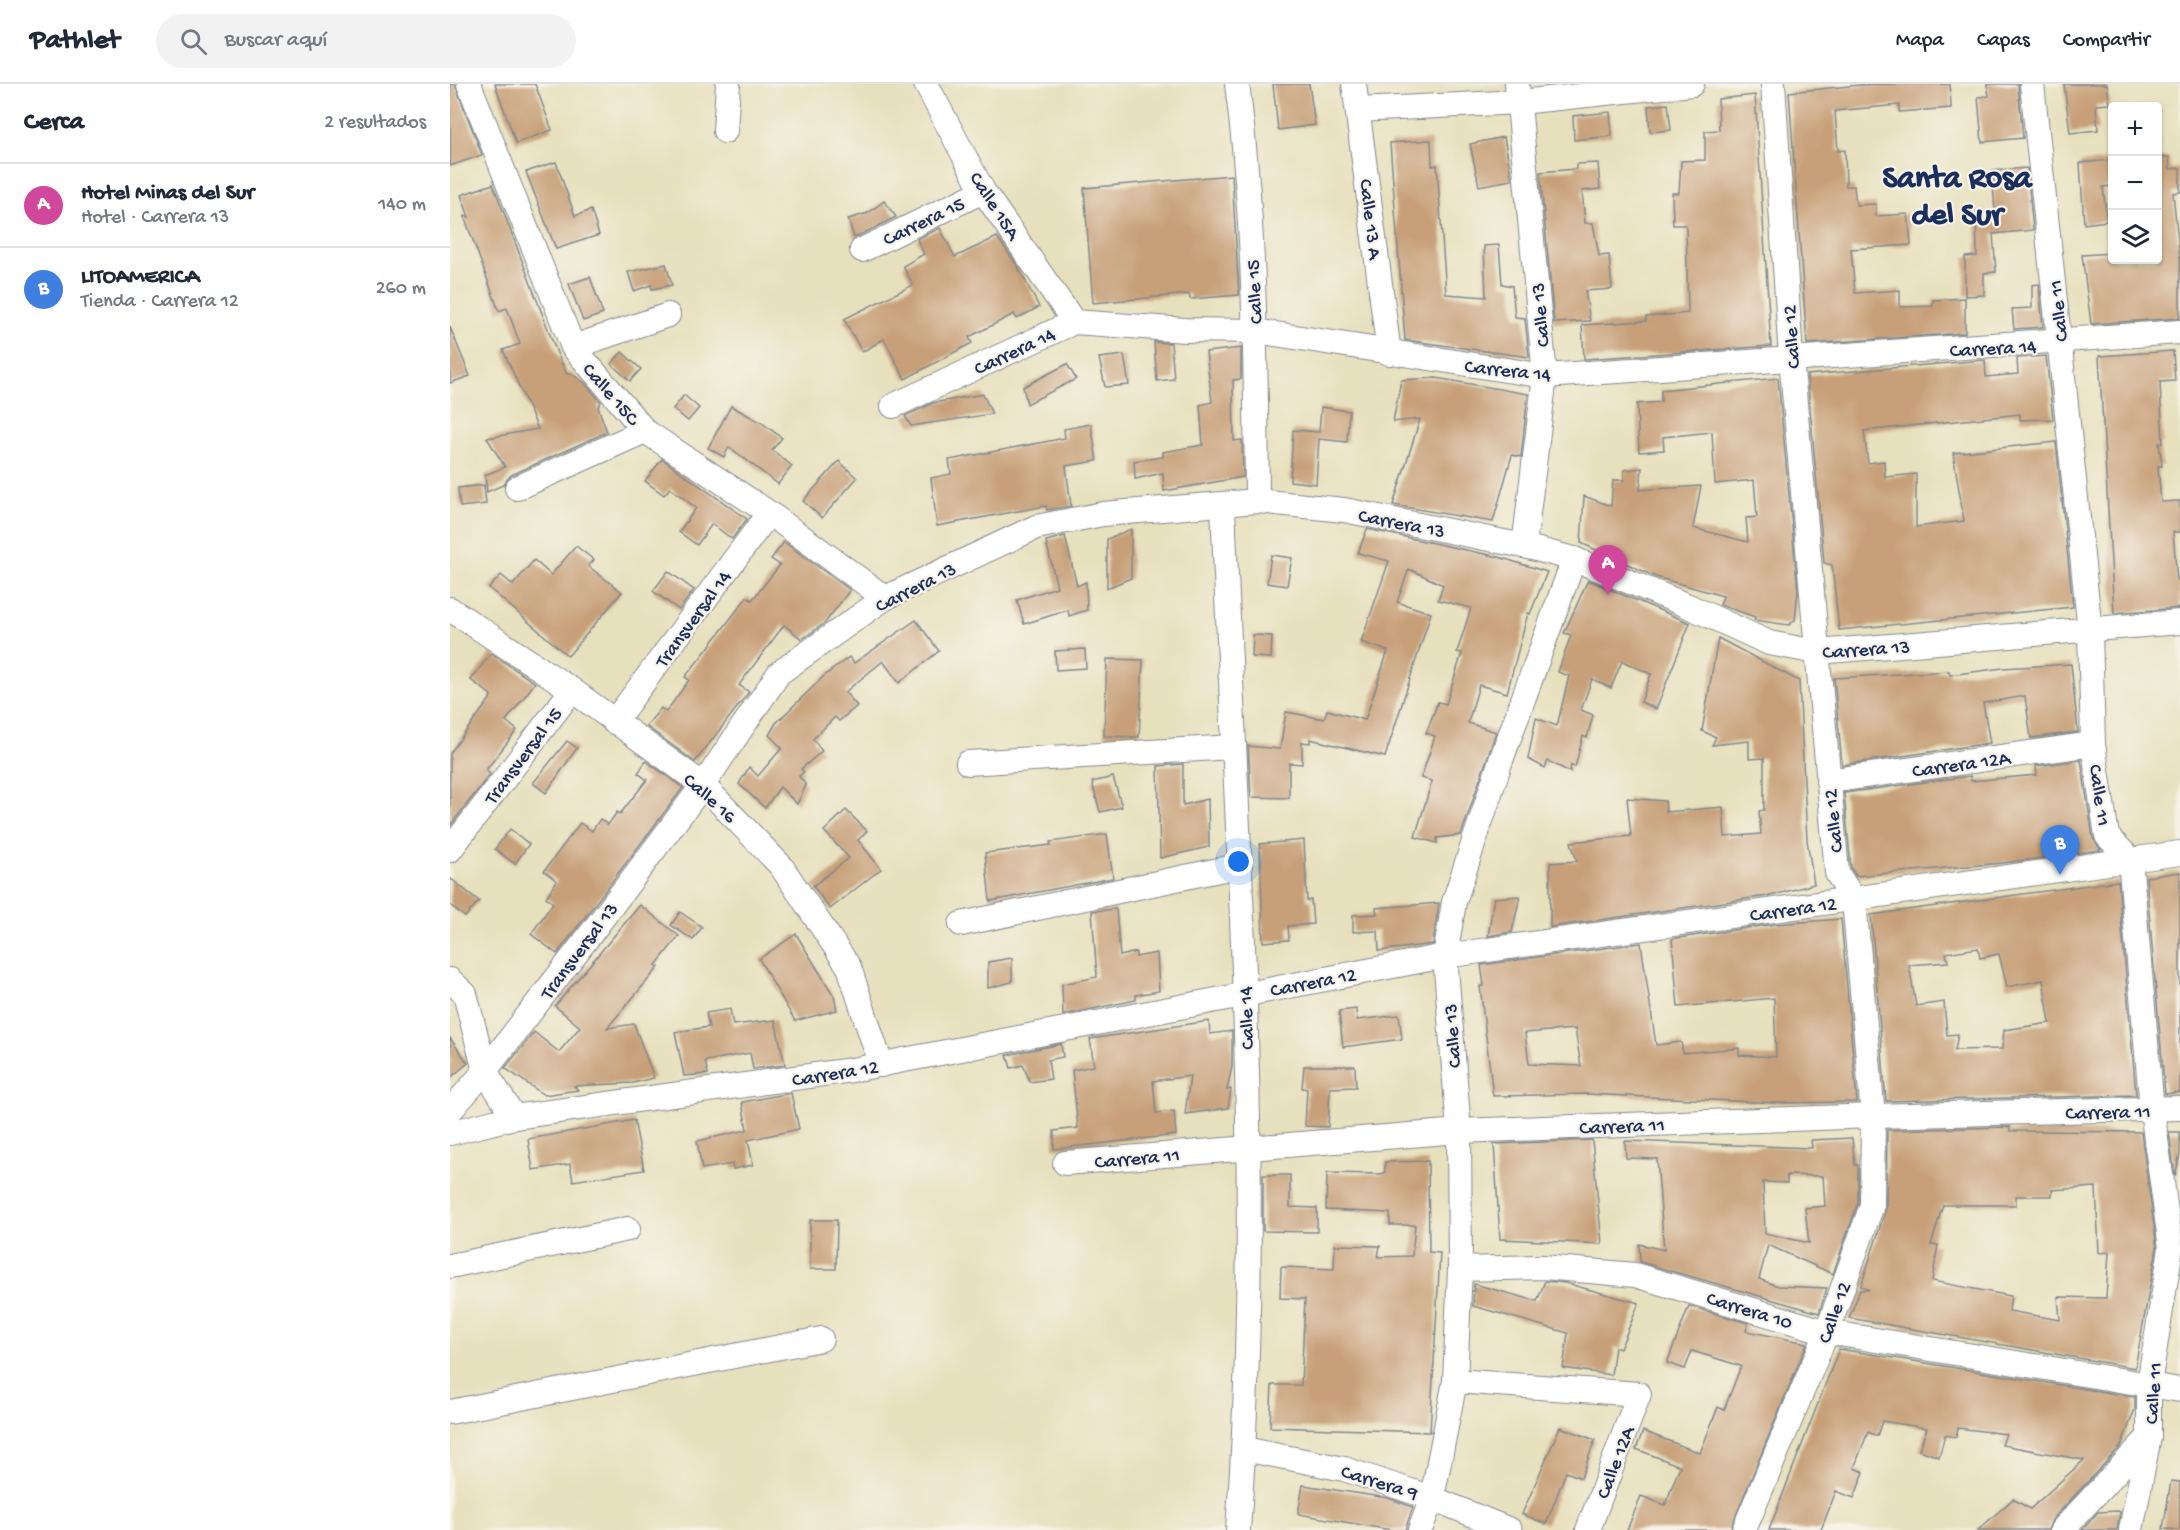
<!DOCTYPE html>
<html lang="es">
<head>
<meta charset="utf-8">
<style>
  :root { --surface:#fff; --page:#f2f2f3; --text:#1f2937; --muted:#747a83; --line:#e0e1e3; --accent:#c8321e }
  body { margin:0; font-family:"Gochi Hand",sans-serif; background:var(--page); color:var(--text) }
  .controls { position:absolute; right:18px; top:18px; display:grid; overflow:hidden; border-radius:6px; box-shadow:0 2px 4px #0004 }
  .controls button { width:54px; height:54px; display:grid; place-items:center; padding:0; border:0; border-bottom:2px solid var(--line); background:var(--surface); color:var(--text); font:30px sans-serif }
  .you { position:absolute; left:789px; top:778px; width:21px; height:21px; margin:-15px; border:4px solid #fff; border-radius:50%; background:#1a73e8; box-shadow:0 0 0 9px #1a73e833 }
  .badge { display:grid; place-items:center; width:39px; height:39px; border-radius:50%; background:var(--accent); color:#fff; font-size:20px; font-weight:700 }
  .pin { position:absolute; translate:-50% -50px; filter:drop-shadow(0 2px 3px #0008) }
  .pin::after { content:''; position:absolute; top:32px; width:21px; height:18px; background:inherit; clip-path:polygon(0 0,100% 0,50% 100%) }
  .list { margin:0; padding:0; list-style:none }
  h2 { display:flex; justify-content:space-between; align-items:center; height:78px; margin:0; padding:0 24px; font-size:26px }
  h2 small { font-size:20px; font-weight:400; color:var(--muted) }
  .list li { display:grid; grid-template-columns:39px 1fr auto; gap:18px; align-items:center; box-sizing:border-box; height:84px; padding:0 24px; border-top:2px solid var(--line) }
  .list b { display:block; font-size:22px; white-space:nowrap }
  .list p { margin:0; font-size:20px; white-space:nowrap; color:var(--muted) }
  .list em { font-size:20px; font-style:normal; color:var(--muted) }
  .icon { flex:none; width:33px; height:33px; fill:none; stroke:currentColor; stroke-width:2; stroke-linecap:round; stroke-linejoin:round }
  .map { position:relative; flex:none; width:1730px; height:1446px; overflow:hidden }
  header { display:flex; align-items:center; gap:36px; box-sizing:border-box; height:84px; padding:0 30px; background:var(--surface); border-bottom:2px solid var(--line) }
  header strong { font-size:28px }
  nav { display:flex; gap:33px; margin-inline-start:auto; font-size:21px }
  .search { width:420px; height:54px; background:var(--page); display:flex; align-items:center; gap:15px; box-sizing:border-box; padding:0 21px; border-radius:33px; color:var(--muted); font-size:22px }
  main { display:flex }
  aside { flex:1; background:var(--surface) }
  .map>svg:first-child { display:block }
  .building { fill:#c7a079; fill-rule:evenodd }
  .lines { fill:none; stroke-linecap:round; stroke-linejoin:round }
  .minor-casing { stroke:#81888e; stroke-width:26 }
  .minor { stroke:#fff; stroke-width:24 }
  .labels { text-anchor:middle; stroke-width:4.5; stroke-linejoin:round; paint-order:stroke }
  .street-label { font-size:20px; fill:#1b2f5e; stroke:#f7f3e8 }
  .town-label { font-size:32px; font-weight:bold; fill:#1b2f5e; stroke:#f7f3e8 }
</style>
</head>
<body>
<header>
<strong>Pathlet</strong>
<div class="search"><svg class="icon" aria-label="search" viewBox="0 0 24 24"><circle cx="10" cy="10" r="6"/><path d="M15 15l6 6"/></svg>Buscar aquí</div>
<nav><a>Mapa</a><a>Capas</a><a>Compartir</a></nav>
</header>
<main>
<aside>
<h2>Cerca<small>2 resultados</small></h2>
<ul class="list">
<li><span class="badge" style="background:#d1479c">A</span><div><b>Hotel Minas del Sur</b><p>Hotel · Carrera 13</p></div><em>140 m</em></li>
<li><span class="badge" style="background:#3f7fe0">B</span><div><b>LITOAMERICA</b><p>Tienda · Carrera 12</p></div><em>260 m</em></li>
</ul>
</aside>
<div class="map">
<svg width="1730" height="1446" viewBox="0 0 1730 1446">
  <rect width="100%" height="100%" fill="#f7f3e8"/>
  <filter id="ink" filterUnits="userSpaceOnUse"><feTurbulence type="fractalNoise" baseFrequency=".0167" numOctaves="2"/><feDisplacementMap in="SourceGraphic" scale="12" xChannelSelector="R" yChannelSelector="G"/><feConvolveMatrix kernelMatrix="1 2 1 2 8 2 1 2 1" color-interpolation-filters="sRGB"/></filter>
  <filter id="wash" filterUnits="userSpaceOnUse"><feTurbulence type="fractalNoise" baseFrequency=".008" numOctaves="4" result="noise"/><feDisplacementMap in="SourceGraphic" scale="24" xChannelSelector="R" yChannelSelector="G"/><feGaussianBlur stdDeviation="1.35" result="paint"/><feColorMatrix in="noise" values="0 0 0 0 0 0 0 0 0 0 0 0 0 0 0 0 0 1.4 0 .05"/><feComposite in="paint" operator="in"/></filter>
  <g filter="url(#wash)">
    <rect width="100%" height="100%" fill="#e7e0bd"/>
    <g id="blocks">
      <g class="building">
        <polygon points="0,0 5,0 32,71 0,82"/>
        <polygon points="45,0 85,0 102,46 66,59"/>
        <polygon points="823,0 859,0 865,41 828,46"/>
        <polygon points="1420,0 1500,0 1501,24 1449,28 1449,21 1385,27 1388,67 1395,66 1396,102 1404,102 1406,121 1426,120 1426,132 1458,130 1461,161 1401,165 1405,209 1450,206 1450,223 1483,222 1483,216 1515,214 1515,249 1357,260 1339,8"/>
        <polygon points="1537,0 1568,0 1573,54 1532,58 1528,13 1539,12"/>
        <polygon points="1614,0 1657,0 1660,20 1646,21 1648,46 1620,49"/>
        <polygon points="1305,11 1321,262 1134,275 1132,241 1196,237 1196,233 1238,229 1236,141 1223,141 1222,109 1229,109 1231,77 1255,76 1255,47 1269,46 1268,15"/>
        <polygon points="1218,20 1221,46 1200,48 1198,22"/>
        <polygon points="1160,28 1162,52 1124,56 1123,32"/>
        <polygon points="1054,53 1062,96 1029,102 1020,60"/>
        <polygon points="981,56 982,82 987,81 996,210 1036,213 1034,162 1049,161 1052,200 1062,202 1065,233 1075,234 1079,273 955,256 940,59"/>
        <polygon points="1719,73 1720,85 1730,84 1730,108 1723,109 1730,176 1730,234 1641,240 1632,171 1662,169 1662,176 1707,176 1707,74"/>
        <polygon points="1662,76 1662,102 1653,103 1657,137 1634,140 1630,79"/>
        <polygon points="106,78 125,132 141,126 149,151 106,165 76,88"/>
        <polygon points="1148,79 1150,105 1132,107 1135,139 1143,139 1149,172 1159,171 1162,205 1135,207 1140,237 1104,239 1090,88 1126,85 1126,80"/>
        <polygon points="1577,84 1583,146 1543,150 1546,188 1534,189 1534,211 1515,212 1515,173 1527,172 1526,129 1545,128 1542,87"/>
        <polygon points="782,91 789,211 740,215 739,210 643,219 634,104"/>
        <polygon points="43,100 107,269 117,290 120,289 135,299 151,318 148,323 157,348 61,391 53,401 37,408 35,391 55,383 37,354 88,345 53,266 70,260 57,224 49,227 14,132 19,133 11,111"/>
        <polygon points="434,117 446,133 404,154 398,135 418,129"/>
        <polygon points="490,144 505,173 547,153 567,181 589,223 567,235 564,230 519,253 522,259 455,295 434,255 412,268 394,235 463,201 453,182 474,170 467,155"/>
        <polygon points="216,180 222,201 202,205 201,201 184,207 178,188"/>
        <polygon points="140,193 153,230 133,237 119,200"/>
        <polygon points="1589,200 1593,243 1564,245 1562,225 1582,224 1582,201"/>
        <polygon points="0,243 20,292 0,299"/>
        <polygon points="704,258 721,259 724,295 707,297"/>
        <polygon points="791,264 791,295 783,296 784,357 792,356 793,393 714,407 713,389 685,395 684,377 713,373 713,368 753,361 750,321 762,318 756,268"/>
        <polygon points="1723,267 1725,297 1710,298 1713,359 1709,359 1712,382 1708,382 1711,418 1730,417 1730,448 1723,448 1727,496 1730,495 1730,524 1664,529 1649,272"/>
        <polygon points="172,268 191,285 180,297 161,280"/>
        <polygon points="674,271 679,301 655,303 649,274"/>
        <polygon points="1596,272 1603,335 1570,336 1570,330 1414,347 1418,379 1434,377 1435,393 1466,390 1466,443 1514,437 1503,369 1606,358 1623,523 1389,546 1382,481 1374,479 1357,291 1535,276 1536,293 1568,290 1567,274"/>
        <polygon points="617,280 626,295 577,320 573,303"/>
        <polygon points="986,294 1078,310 1071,373 1062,371 1043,438 943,421 970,335 943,338 951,296"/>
        <polygon points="1328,294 1348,507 1345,536 1339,541 1304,536 1305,533 1270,521 1273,512 1206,493 1131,459 1134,412 1161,422 1163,396 1174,396 1174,386 1192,384 1190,406 1251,402 1243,444 1298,458 1296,434 1307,433 1304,396 1265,400 1262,348 1213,353 1214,366 1189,368 1187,320 1211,318 1211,306"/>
        <polygon points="533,310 542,330 461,342 455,332 483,319"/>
        <polygon points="234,311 249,324 238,337 223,325"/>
        <polygon points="281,322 312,339 332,354 322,366 342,382 328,400 279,363 274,373 258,364"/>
        <polygon points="871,323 899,327 897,358 869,355 866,400 840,397 843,346 869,348"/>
        <polygon points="641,340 647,377 616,382 621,422 597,426 596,422 487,442 481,394 501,390 499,376 615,354 614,345"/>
        <polygon points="212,375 297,435 282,455 262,440 247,461 229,448 246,424 220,404 214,411 195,397"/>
        <polygon points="389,377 407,394 372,434 353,417"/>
        <polygon points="34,401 36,420 10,423 8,404"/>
        <polygon points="681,445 681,494 657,504 657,455"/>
        <polygon points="917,445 1049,473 1097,488 1080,530 1078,529 1057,609 1029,601 1018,639 1046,648 1011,751 987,754 987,759 965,753 982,697 971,694 985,652 976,649 988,618 996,620 1012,569 1007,568 1021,524 988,516 993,501 959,485 947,518 981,529 935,673 860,655 860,659 852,658 852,680 839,679 839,714 801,713 798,662 830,665 836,628 874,635 877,626 915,636 938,567 911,558 939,477 908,469"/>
        <polygon points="615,452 627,502 636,498 637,526 619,532 618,526 574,540 567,516 607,503 596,457"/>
        <polygon points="334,458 400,506 375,539 352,555 334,541 289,601 299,608 245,678 196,642 211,624 216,628 239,596 235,593 251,573 297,513 302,516 330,481 321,475"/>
        <polygon points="126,462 144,476 138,482 172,508 118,572 39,504 51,491 63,501 84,476 101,491"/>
        <polygon points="821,471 842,474 837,502 817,499"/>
        <polygon points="218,487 244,506 229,526 203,507"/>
        <polygon points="1138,496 1240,539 1206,625 1191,618 1201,590 1172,577 1161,604 1142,595 1131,626 1143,631 1137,654 1133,652 1125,683 1121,681 1120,688 1098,677 1095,684 1078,675 1086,634 1107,642 1119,592 1108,588 1121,551 1114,549"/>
        <polygon points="466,536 489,567 449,599 433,577 395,608 407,622 389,637 385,633 363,655 372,667 351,685 354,688 349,692 356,701 347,720 330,703 315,724 289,700 299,683 308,692 332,664 319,651 326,639 374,592 399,573 404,579"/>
        <polygon points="803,551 822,552 821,574 802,573"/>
        <polygon points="1268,554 1349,597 1357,756 1364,800 1324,811 1100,843 1100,779 1127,777 1121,758 1181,752 1177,714 1215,717 1216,728 1273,723 1275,753 1311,750 1309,727 1314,726 1314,674 1299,675 1299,657 1262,661 1266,653 1252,647"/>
        <polygon points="635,565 636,584 606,586 605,567"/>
        <polygon points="41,569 85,599 56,637 67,646 36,686 40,690 0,742 0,669 40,615 41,611 21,596"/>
        <polygon points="657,575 693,576 689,653 654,652"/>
        <polygon points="1621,580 1628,648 1581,654 1575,612 1533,619 1540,659 1392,681 1384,594 1499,587 1500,591 1553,584"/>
        <polygon points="117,657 127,664 96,709 83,699"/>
        <polygon points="1631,676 1643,754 1651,766 1553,779 1406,792 1401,784 1394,709 1520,692 1521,697 1587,691 1586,682"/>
        <polygon points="196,677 233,704 107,870 81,850 103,819 96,813 107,797 94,787 130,739 142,747 150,735 158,741 167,728 170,730 197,696 188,689"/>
        <polygon points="733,680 733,721 758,715 759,763 710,774 708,682"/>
        <polygon points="663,693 672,723 650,728 642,698"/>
        <polygon points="396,726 417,747 408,756 431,785 380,825 363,802 399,774 374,747"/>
        <polygon points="60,745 79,760 65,780 45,765"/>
        <polygon points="657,750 663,794 540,817 535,769 601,761 600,758"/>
        <polygon points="854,756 857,817 861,816 863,840 838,842 839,856 813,858 810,760"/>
        <polygon points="1730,788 1730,1008 1715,1010 1696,793"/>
        <polygon points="0,794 29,817 15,833 0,821"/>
        <path d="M1668,797l18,214 -250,6 -15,-186zM1528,864l2,10 19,-4 8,33 36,-7 7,43 -46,7 -2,19 -47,1 3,-16 -11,1 -3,-33 -28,4 -7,-41 39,-3 -2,-9z"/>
        <polygon points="1070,812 1062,848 1038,852 1044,814"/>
        <polygon points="989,819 983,860 929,867 928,847 903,848 903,831 927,830 926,824"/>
        <polygon points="190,821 229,852 206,881 209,883 157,944 184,940 204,994 183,999 124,1002 128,1006 94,1011 55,984 84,948 109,968 130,943 105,922"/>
        <polygon points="666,825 670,872 686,868 686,873 707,869 709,907 686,911 686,916 613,931 612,900 647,893 642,827"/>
        <polygon points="230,828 252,843 243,856 221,841"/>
        <path d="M1391,835l16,183 -81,1 -190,-9 -93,2 -13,-110h4l-3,-21 160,-22 15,102 25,-3 2,11 56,-5v7l37,2 -2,-59 -96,9 -6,-68 103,-15zM1125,945l6,37 -52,-2 -4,-31z"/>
        <polygon points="346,850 384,912 387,926 345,937 309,875"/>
        <polygon points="562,874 562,898 538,904 538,878"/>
        <polygon points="280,925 283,941 325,936 335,981 303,985 300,969 255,977 258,990 234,992 225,948 259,943 256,929"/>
        <polygon points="906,925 907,936 949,931 952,955 893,963 889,927"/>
        <polygon points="759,937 760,950 782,947 782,982 777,1006 781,1005 778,1024 735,1030 740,992 703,997 706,1029 724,1027 726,1051 604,1065 604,1047 628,1044 622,986 644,982 640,955"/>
        <polygon points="0,954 18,979 0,994"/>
        <polygon points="611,960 613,973 598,976 601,995 580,998 573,981 561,984 557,971"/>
        <polygon points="854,982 905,982 906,1003 880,1004 878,1043 855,1042 857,1005 852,1004"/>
        <polygon points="341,1009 349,1045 298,1056 303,1081 283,1085 282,1080 252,1085 247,1057 297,1046 292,1018"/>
        <polygon points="184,1036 194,1086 123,1097 120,1080 83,1086 78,1055"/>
        <path d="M1560,1043v4l131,1 16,116 -22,120 -286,-50 11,-28h9l-8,-4 25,-77 1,-79zM1646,1103l3,66 10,-1 -3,46 -48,-1 2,23 -51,-9 2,-15 -79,-15 6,-36h-7l12,-40h73v-9h36v-6z"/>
        <polygon points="1719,1048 1730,1048 1730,1070 1725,1092"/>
        <path d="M1402,1054l3,27h3v37l-25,72 -65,-29 -9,34 19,7 49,2 -8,25 -179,-51 -1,-18 25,6 -7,-91 -31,-1 -1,-17 187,7 -1,-8zM1337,1091l36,1 2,30 -20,2 4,35 -44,-10 -2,-51 24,1z"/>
        <polygon points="1142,1056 1152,1160 1050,1155 1044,1060"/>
        <polygon points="978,1077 979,1168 990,1169 980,1348 820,1343 822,1301 851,1301 855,1215 830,1214 831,1183 884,1185 885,1161 930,1162 928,1173 962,1172 965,1141 940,1141 940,1129 876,1126 877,1089 931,1090 935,1088 935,1078"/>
        <polygon points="813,1091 840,1091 840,1123 867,1124 867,1148 813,1147"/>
        <polygon points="360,1136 387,1136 386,1185 360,1185"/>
        <polygon points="1095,1197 1115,1199 1189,1219 1170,1265 1165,1263 1161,1291 1113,1284 1118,1249 1023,1222 1024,1200 1087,1217"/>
        <polygon points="1239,1222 1298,1239 1296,1247 1357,1259 1280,1446 1177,1446 1191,1412 1215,1421 1230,1382 1186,1365 1193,1347 1250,1369 1268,1323 1274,1326 1291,1282 1242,1267 1235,1285 1217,1279"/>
        <polygon points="1389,1265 1685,1313 1685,1325 1671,1362 1602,1436 1598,1446 1528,1446 1563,1415 1580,1425 1634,1376 1552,1361 1556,1350 1508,1344 1506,1353 1495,1351 1489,1373 1469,1366 1477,1344 1432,1337 1427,1352 1418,1348 1404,1384 1414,1388 1404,1414 1386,1407 1371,1446 1319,1446"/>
        <polygon points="1110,1343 1145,1356 1131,1394 1116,1388 1096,1440 1072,1430"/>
        <polygon points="1721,1397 1730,1398 1730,1446 1713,1445"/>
        <polygon points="853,1401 938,1414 963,1423 955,1446 941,1446 848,1430"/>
        <polygon points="1667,1427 1670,1428 1667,1446 1632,1446 1648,1428"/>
      </g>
    </g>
  </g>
  <g filter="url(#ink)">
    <use href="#blocks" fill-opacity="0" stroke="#81888e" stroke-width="1.5"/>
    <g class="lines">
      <defs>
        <g id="minor">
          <polyline points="19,0 123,263 195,347 319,429 435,514"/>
          <polyline points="476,0 533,107 624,238"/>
          <path d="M787,0c18,138 19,278 20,417"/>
          <polyline points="904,0 939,269"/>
          <polyline points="1067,0 1095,292 1074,462"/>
          <polyline points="1582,0 1640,547 1643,660 1657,752 1680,775 1702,1026 1721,1164 1699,1300 1699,1353 1681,1446"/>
          <polyline points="908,26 1070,18 1242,0"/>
          <polyline points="275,47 278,0"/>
          <polyline points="412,166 533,107"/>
          <polyline points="123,263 218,231"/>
          <polyline points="443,322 624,238 735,246 806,247 1095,292 1730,248"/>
          <polyline points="67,404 195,347"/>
          <path d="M773,422c14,340 41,683 15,1024"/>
          <polyline points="0,525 122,606 253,701 331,782 399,883 431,981"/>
          <polyline points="164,638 319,429"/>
          <polyline points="518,679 783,663"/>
          <polyline points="1378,697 1643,660"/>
          <polyline points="0,766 122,606"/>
          <polyline points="511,840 788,782"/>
          <polyline points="0,896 15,910 35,987 64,1033"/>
          <polyline points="0,1027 35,987 139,852 253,701 329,589 435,514 586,443 653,430 807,417 894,426 1074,462 1124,475 1236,521 1319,559 1367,568 1730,538"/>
          <polyline points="0,1049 64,1033 402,986 995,872 1730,769"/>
          <polyline points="615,1079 1009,1047 1423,1032 1730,1024"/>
          <polyline points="0,1182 178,1145"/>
          <polyline points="1010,1185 1093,1183 1185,1191 1377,1248 1730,1306"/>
          <polyline points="1005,1297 1189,1310 1138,1446"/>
          <polyline points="0,1328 371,1255"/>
          <polyline points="794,1365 894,1385 982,1414 1060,1446"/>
          <polyline points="970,1446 982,1414 1005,1297 1010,1185 1009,1047 995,872 1004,818 1050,679 1124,475"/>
          <polyline points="1294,1446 1377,1248 1422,1121 1423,1032 1404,816 1387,789 1341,274 1323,0"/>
          <polyline points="1612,1446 1699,1353"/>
        </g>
      </defs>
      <use href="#minor" class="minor-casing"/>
      <use href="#minor" class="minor"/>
    </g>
  </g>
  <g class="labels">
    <g class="street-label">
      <text transform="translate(546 121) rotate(57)" y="7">Calle 15A</text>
      <text transform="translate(922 135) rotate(83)" y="7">Calle 13 A</text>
      <text transform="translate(473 136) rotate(-26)" y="7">Carrera 15</text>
      <text transform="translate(803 208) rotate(-93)" y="7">Calle 15</text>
      <text transform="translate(1607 227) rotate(-96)" y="7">Calle 11</text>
      <text transform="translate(1089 231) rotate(-95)" y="7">Calle 13</text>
      <text transform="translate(1340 253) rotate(-94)" y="7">Calle 12</text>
      <text transform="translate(1543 263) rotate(-3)" y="7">Carrera 14</text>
      <text transform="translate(564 266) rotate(-25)" y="7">Carrera 14</text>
      <text transform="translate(1058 285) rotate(6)" y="7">Carrera 14</text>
      <text transform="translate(162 309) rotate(49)" y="7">Calle 15C</text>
      <text transform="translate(952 438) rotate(11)" y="7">Carrera 13</text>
      <text transform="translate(465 502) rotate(-27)" y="7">Carrera 13</text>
      <text transform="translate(242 534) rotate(-54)" y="7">Transversal 14</text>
      <text transform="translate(1416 564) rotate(-4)" y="7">Carrera 13</text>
      <text transform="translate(72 671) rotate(-53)" y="7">Transversal 15</text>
      <text transform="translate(1511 679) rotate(-8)" y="7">Carrera 12A</text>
      <text transform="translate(1651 711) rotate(82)" y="7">Calle 11</text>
      <text transform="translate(261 713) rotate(42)" y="7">Calle 16</text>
      <text transform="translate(1382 737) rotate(-96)" y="7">Calle 12</text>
      <text transform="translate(1343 824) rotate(-8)" y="7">Carrera 12</text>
      <text transform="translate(128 866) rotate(-53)" y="7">Transversal 13</text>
      <text transform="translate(863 897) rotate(-11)" y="7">Carrera 12</text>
      <text transform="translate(795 934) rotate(-92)" y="7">Calle 14</text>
      <text transform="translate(1001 952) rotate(-94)" y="7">Calle 13</text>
      <text transform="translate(385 988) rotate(-9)" y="7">Carrera 12</text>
      <text transform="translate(1658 1027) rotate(-1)" y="7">Carrera 11</text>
      <text transform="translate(1172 1041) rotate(-2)" y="7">Carrera 11</text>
      <text transform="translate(687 1073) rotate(-5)" y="7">Carrera 11</text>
      <text transform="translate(1300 1225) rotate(17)" y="7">Carrera 10</text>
      <text transform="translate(1383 1228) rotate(-70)" y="7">Calle 12</text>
      <text transform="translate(1702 1309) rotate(-86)" y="7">Calle 11</text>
      <text transform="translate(1164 1378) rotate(-69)" y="7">Calle 12A</text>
      <text transform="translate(930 1397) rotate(17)" y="7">Carrera 9</text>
    </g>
    <g class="town-label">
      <text x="1507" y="102">Santa Rosa<tspan x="1507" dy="37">del Sur</tspan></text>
    </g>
  </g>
</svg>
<div class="controls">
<button>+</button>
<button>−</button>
<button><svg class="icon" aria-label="layers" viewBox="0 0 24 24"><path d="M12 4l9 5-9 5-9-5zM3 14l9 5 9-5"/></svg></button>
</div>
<div class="you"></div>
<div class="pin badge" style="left:1158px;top:511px;background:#d1479c">A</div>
<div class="pin badge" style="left:1610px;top:791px;background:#3f7fe0">B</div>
</div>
</main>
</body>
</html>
